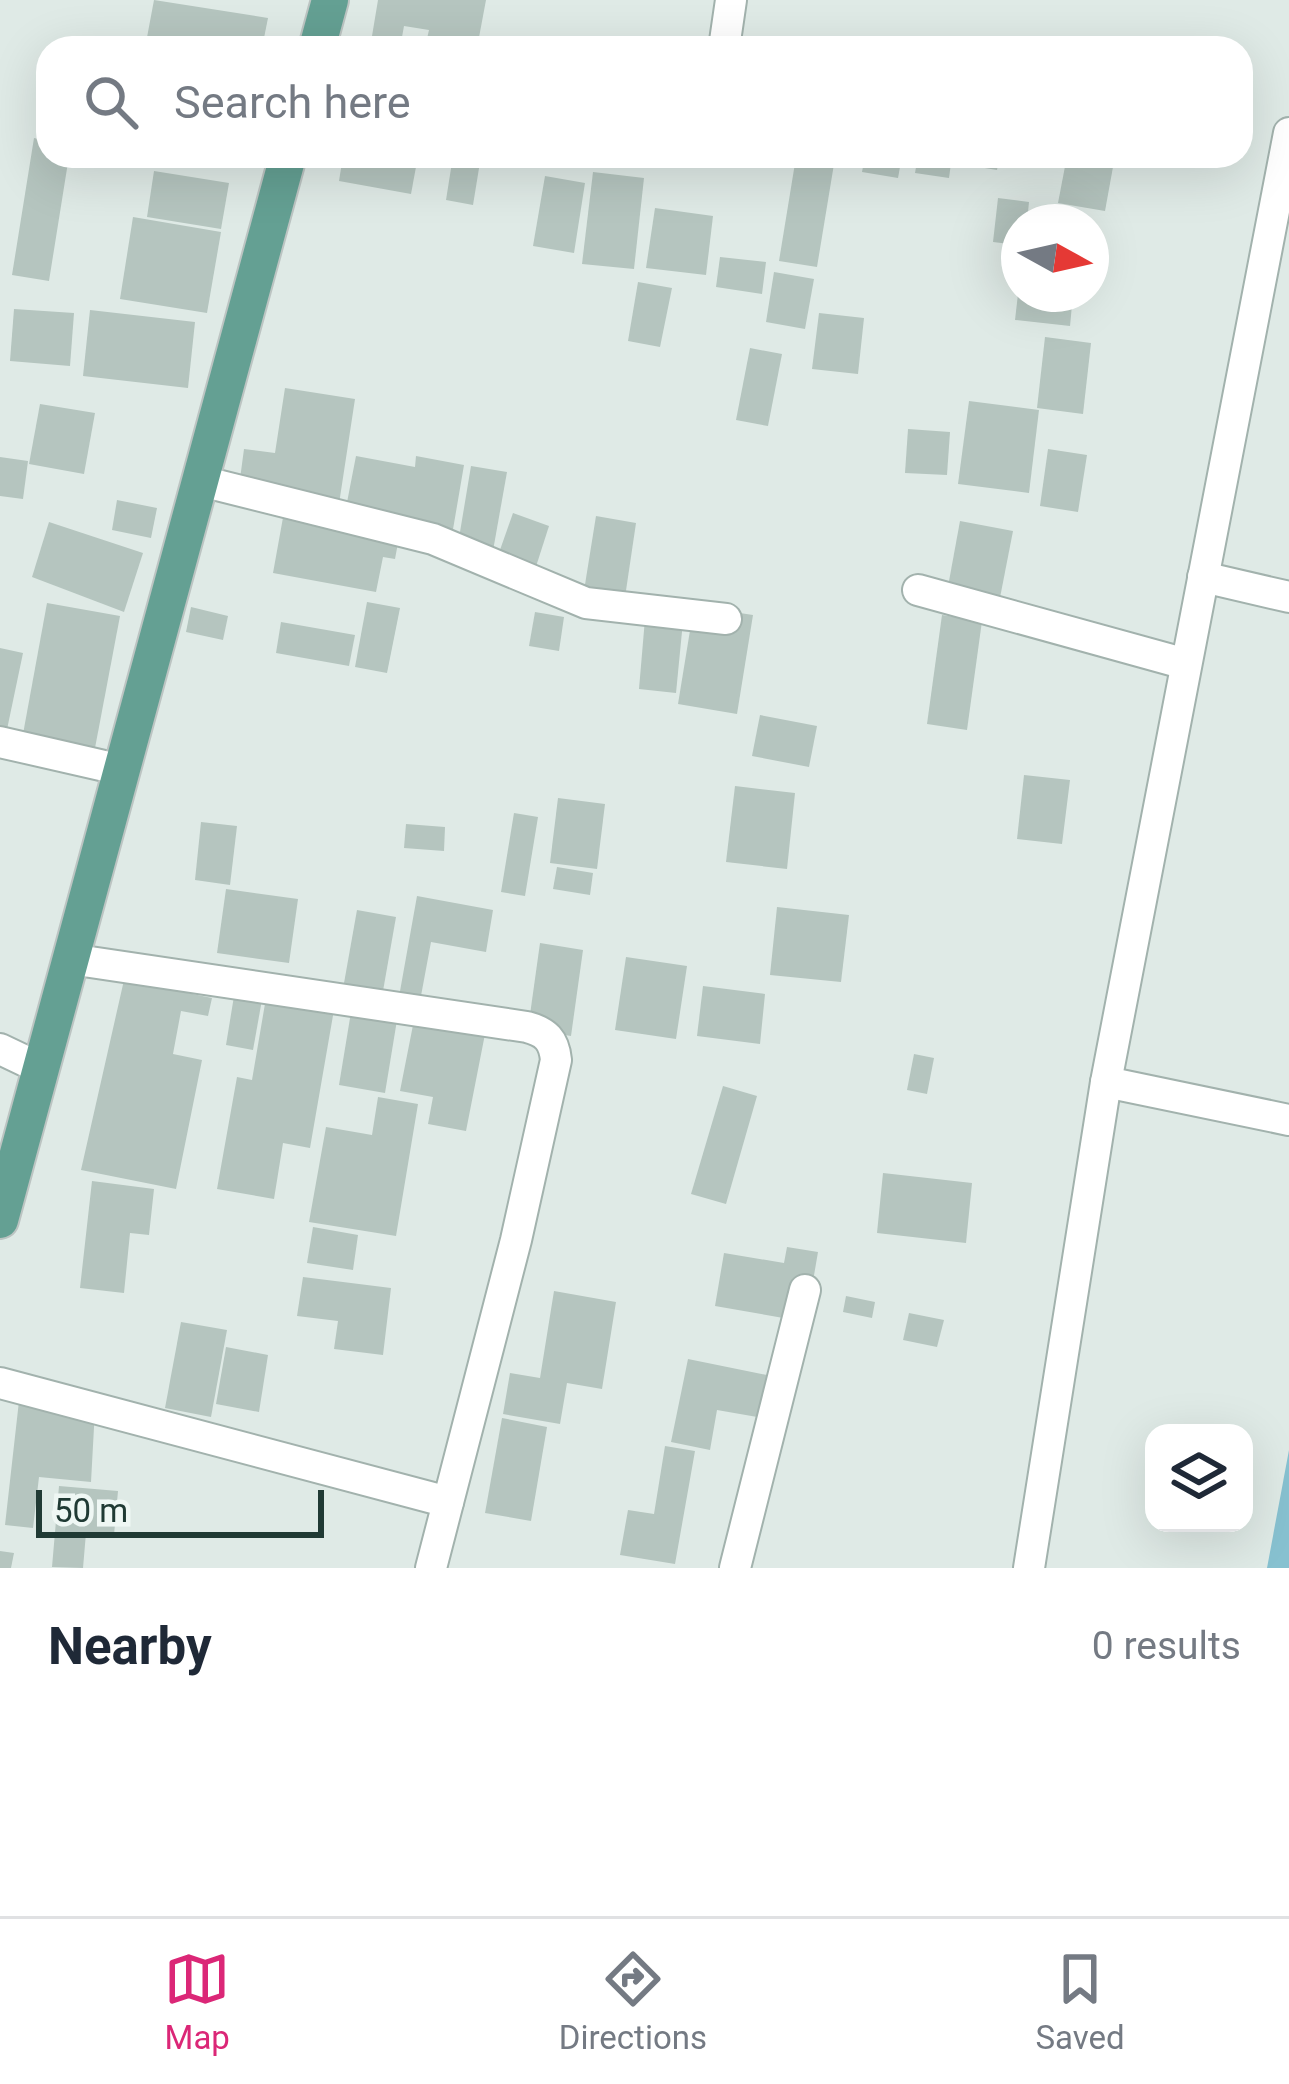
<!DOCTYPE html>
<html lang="en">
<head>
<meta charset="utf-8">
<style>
  :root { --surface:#fff; --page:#f2f2f3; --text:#1f2937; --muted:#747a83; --line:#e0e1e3; --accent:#db2777 }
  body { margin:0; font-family:Roboto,sans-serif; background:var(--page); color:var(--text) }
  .controls { position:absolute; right:36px; bottom:36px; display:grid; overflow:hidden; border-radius:24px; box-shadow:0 12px 48px #0002 }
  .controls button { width:108px; height:108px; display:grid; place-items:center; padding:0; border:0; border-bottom:3px solid var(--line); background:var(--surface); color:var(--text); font:60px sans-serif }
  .compass { position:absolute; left:1001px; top:204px; width:108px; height:108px; border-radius:50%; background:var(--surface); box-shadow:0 12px 48px #0002; rotate:98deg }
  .scale { position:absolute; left:36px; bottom:30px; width:288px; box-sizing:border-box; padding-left:12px; border:6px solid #203a34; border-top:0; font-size:33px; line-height:42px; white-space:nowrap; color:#203a34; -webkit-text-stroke:9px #eff7f4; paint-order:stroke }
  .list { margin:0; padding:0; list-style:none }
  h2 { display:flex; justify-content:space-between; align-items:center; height:156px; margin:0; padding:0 48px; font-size:51px }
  h2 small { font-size:39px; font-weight:400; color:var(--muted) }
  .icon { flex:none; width:66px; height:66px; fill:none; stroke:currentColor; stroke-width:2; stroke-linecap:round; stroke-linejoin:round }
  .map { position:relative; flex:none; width:1289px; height:1568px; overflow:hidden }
  .search { position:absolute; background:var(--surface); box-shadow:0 12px 48px #0002; left:36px; right:36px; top:36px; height:132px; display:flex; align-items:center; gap:30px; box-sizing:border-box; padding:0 42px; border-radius:36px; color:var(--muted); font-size:45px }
  .sheet { height:348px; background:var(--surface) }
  nav { display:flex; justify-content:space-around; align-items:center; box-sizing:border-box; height:168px; border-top:3px solid var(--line); background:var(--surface); font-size:33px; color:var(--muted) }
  nav a { display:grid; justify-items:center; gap:6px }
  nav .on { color:var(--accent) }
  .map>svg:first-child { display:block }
  .water { fill:#87c1d0 }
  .building { fill:#b5c5bf }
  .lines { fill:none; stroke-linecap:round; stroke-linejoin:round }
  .street-casing { stroke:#a2b2ad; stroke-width:34 }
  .primary-casing { stroke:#bcc4c2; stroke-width:40 }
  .street { stroke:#fff; stroke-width:30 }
  .primary { stroke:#64a093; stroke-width:36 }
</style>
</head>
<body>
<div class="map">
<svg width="1289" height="1568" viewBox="0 0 1289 1568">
  <rect width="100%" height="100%" fill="#dfeae6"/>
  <polygon class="water" points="1289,1450 1289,1568 1267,1568"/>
  <g class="building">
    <polygon points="154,0 268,18 262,48 145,48"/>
    <polygon points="378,0 486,0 477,48 426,43 429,30 404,26 400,48 370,48"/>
    <polygon points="34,138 48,141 48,156 69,156 49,281 12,275"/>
    <polygon points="343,156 418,156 411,194 339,181"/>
    <polygon points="453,156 481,156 473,205 446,200"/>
    <polygon points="865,156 902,156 898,178 862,172"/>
    <polygon points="918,156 952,156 949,178 915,173"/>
    <polygon points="961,156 1000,156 997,170 960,164"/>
    <polygon points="1067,156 1115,156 1105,211 1058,203"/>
    <polygon points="796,157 834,164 817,267 779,261"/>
    <polygon points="154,171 229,183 221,229 147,217"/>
    <polygon points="593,172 644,178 634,269 582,264"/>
    <polygon points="545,176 585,183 574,253 533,246"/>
    <polygon points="998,198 1029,202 1027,222 1019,222 1019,245 993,242"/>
    <polygon points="655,208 713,216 706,275 646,268"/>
    <polygon points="1060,211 1084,215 1083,222 1058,222"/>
    <polygon points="133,217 221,232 207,313 120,299"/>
    <polygon points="720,257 766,262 762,294 716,287"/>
    <polygon points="774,272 814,279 805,329 766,322"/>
    <polygon points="638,282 672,288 660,347 628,341"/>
    <polygon points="1018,294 1073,294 1070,326 1015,320"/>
    <polygon points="14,309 74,313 70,366 10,361"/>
    <polygon points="90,310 195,322 188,388 83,376"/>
    <polygon points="819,313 864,318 858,374 812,369"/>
    <polygon points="1045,337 1091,343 1083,414 1037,408"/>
    <polygon points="750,348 782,354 768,426 736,420"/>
    <polygon points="285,388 355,399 337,517 238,494 244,449 275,453"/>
    <polygon points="969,401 1039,410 1029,493 958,484"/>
    <polygon points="40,404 95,413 84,474 29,464"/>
    <polygon points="908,429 950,432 947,475 905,473"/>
    <polygon points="1048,449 1087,455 1078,512 1040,506"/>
    <polygon points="356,456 415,467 416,456 464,465 451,541 400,532 395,559 383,557 376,592 273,573 284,512 343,523"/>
    <polygon points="0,457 28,461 23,499 0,496"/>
    <polygon points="471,466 507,472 491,562 456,556"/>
    <polygon points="117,500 157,508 151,538 112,530"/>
    <polygon points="513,513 549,526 532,579 494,567"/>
    <polygon points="596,516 636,523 624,604 583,597"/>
    <polygon points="960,521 1013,531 997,613 945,603"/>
    <polygon points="49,522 143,553 124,612 32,577"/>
    <polygon points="367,602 400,608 387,673 355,667"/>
    <polygon points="47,603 120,616 95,748 23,734"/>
    <polygon points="694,606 753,615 737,714 678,704"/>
    <polygon points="191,607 228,616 223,640 186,632"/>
    <polygon points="646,607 684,611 676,693 639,689"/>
    <polygon points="535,612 564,617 559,651 529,646"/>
    <polygon points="942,615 982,621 967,730 927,724"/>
    <polygon points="281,622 355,635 349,666 276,653"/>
    <polygon points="0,648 23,653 5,739 0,738"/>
    <polygon points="760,715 817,726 809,767 752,756"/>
    <polygon points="1024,775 1070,780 1062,844 1017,839"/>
    <polygon points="735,786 795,793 787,869 726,862"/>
    <polygon points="558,798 605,804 597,869 550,863"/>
    <polygon points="514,813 538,817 525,896 501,892"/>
    <polygon points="201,822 237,826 230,885 195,880"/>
    <polygon points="406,824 445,827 444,851 404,848"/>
    <polygon points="557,867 593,873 590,895 553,889"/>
    <polygon points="226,889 298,899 289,963 217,953"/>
    <polygon points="417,896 493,910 486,952 431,942 418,1012 397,1008"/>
    <polygon points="777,907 849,915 841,982 770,975"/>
    <polygon points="357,910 396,917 380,1008 341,1000"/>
    <polygon points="540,943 583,950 571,1036 528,1029"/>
    <polygon points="626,957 687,966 676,1039 615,1030"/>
    <polygon points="124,980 212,998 208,1016 181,1011 173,1054 202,1060 176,1189 81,1170"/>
    <polygon points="703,986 765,994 760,1044 697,1036"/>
    <polygon points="235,990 263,994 253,1050 226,1045"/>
    <polygon points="267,992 335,1004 310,1148 283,1143 274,1199 217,1189 237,1077 252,1080"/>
    <polygon points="352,1006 398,1014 385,1093 339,1085"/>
    <polygon points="414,1020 485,1034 466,1131 428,1124 433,1097 400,1091"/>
    <polygon points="914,1054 934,1058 927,1094 907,1090"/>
    <polygon points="723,1086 757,1096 726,1204 691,1194"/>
    <polygon points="378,1097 418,1104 396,1236 309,1222 326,1127 372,1135"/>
    <polygon points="883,1173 972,1183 966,1243 877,1233"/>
    <polygon points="92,1181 154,1189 149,1235 130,1233 124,1293 80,1288"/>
    <polygon points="313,1227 358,1235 353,1270 307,1263"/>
    <polygon points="787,1247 818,1252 806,1322 715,1306 724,1253 784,1263"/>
    <polygon points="303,1277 391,1288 383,1355 334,1349 338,1321 297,1316"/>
    <polygon points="554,1291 616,1302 602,1389 567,1383 560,1424 503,1414 510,1373 540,1378"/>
    <polygon points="846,1296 875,1302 872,1318 843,1312"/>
    <polygon points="909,1313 944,1320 937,1347 903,1340"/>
    <polygon points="181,1322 227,1330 211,1417 165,1408"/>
    <polygon points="226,1347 268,1355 259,1412 216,1404"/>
    <polygon points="688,1359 772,1376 763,1418 717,1410 710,1450 671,1442"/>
    <polygon points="19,1401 95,1409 91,1482 39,1477 33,1528 5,1525"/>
    <polygon points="502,1418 547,1427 531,1521 485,1513"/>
    <polygon points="665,1446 695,1451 675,1564 620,1555 628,1510 654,1514"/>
    <polygon points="59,1486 118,1491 114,1535 86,1533 83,1568 52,1567"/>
    <polygon points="0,1551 14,1553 11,1568 0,1568"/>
  </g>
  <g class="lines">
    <defs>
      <g id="street">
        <polyline points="724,48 731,0"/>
        <polyline points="201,481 433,539 586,603 726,619"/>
        <polyline points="1203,577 1289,597"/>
        <polyline points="918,590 1186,664"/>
        <polyline points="0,742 122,770"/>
        <path d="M70,959l457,68c19,5 27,13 29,33l-40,180 -85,328"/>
        <polyline points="0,1049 42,1069"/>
        <polyline points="1106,1082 1289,1120"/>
        <polyline points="0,1383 448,1502"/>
        <polyline points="735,1568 805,1290"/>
        <polyline points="1029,1568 1106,1082 1289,133"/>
      </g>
      <g id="primary">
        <polyline points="317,48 330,0"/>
        <polyline points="0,1220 288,156"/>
      </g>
    </defs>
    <use href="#street" class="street-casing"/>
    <use href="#primary" class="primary-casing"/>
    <use href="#street" class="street"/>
    <use href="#primary" class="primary"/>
  </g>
</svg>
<div class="controls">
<button><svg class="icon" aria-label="layers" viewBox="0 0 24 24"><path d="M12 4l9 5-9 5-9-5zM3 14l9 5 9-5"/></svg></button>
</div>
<svg class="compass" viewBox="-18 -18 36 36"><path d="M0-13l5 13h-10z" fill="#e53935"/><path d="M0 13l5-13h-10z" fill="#747a83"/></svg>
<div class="scale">50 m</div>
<div class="search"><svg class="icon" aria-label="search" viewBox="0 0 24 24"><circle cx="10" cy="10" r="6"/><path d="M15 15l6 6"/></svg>Search here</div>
</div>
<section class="sheet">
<h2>Nearby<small>0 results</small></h2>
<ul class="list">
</ul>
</section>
<nav>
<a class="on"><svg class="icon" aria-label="map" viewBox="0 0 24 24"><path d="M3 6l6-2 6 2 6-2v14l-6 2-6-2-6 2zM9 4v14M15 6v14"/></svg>Map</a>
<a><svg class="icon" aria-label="directions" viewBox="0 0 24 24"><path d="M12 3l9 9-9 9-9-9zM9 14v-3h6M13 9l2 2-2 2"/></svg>Directions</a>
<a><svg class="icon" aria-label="saved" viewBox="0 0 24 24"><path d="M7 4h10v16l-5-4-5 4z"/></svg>Saved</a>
</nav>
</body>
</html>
